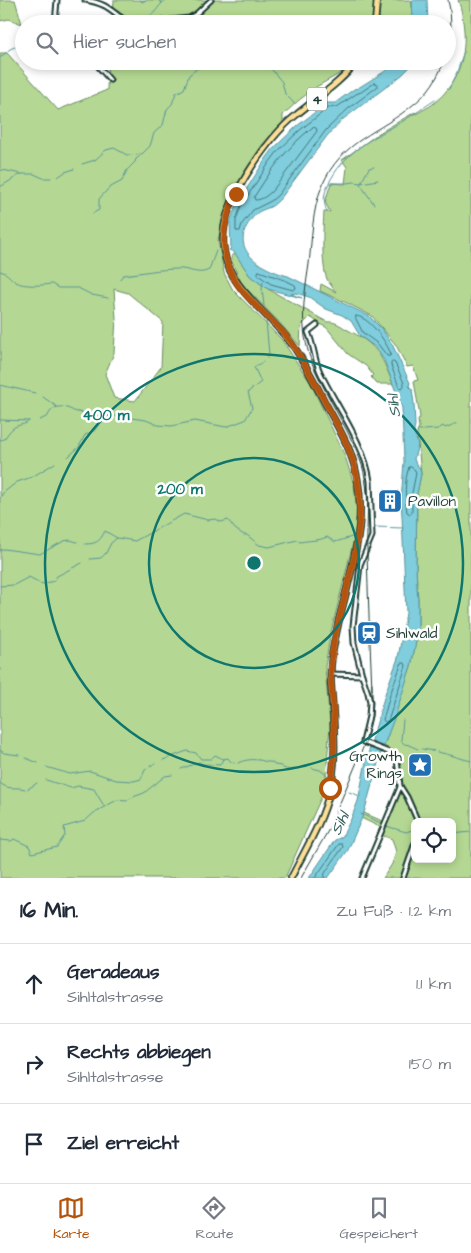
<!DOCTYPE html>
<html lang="de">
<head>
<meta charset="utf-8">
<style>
  :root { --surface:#fff; --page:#f6f6f7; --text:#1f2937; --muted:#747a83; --line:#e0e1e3; --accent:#b45309 }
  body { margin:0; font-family:"Architects Daughter",sans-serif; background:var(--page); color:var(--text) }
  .controls { position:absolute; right:15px; bottom:15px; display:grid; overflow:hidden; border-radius:8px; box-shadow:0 2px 8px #0003 }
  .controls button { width:45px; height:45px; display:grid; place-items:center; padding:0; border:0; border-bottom:1px solid var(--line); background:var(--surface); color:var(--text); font:25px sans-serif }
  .stop { position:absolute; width:15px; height:15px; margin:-11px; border:4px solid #b45309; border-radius:50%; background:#fff }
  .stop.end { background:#b45309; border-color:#fff; box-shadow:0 1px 5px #0008 }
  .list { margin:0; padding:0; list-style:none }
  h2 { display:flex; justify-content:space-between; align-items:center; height:65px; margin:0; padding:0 20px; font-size:21px }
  h2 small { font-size:16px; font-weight:400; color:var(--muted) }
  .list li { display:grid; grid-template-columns:32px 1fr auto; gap:15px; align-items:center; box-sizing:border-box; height:80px; padding:0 20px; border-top:1px solid var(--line) }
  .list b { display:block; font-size:19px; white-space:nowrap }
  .list p { margin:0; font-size:16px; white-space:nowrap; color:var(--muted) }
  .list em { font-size:16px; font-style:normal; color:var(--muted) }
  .icon { flex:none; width:28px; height:28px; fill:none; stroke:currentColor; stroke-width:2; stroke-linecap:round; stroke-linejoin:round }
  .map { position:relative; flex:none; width:471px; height:878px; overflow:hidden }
  .search { position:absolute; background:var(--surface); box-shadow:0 2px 8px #0003; left:15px; right:15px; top:15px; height:55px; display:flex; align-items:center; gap:12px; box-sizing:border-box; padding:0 18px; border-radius:28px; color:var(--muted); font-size:19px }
  .sheet { height:305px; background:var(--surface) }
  nav { display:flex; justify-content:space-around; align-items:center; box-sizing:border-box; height:70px; border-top:1px solid var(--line); background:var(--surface); font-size:14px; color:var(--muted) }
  nav a { display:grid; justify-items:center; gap:2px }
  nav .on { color:var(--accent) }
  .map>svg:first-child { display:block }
  .green { fill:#b4d893; stroke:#6a8a64; fill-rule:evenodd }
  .water { fill:#7fcddd; stroke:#599399 }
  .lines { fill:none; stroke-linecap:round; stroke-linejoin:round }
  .shore { stroke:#457778; stroke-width:1 }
  .stream { stroke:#599399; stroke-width:1 }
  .street-casing { stroke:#1f3d34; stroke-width:7 }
  .primary-casing { stroke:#1f3d34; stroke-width:8 }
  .street { stroke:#fff; stroke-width:3 }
  .primary { stroke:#fdde96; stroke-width:4.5 }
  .rail { stroke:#1f3d34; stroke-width:1 }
  .route { stroke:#b45309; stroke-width:6 }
  .ring { fill:none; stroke:#0f766e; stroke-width:2.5 }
  .labels { text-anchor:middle; stroke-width:5; stroke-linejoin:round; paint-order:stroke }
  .shield { fill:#fff; stroke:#627771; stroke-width:1 }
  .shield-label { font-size:14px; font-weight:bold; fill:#1f3d34 }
  .poi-label { font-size:15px; fill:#1f3d34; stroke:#fff; text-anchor:start }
  .water-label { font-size:16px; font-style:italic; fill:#37615e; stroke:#fff }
  .centre { fill:#0f766e; stroke:#fff; stroke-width:2.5 }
  .ring-label { font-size:15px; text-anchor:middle; font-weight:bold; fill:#0f766e; stroke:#fff; stroke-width:5; stroke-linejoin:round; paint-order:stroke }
</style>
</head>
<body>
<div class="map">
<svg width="471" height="878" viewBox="0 0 471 878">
  <rect width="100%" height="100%" fill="#fff"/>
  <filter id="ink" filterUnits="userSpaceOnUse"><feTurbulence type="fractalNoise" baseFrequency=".02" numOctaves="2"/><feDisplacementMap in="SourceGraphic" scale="10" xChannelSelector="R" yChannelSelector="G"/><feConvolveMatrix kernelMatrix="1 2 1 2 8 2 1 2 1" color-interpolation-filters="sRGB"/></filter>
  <g filter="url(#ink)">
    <g class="green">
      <polygon points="0,0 15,0 22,24 9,19 0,21"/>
      <path d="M114,0h297c2,8 1,16 -2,24h-301l5,-10z"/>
      <path d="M458,0h13v878h-88l9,-14 4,-12 -4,-13 -11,-4 3,-6 -23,-11 3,-5 23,10 16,-37 -5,-32 -14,-8 27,-80 7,-34v-33l-1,-12 -1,-21 1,-72 4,-20 -4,-41 2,-6 -1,-6 2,-4 -6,-36 4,-1 -5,-14 -6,1 -11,-22 -24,-29 -27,-14 -25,-11 1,-7 15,8c-3,-4 -7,-9 -9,-13 -6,-13 -4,-52 -3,-67h6l-5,-10 6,-19 14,1 2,-17 -5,-7 37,-27 36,-21 1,2c6,-4 12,-6 17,-10 23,-18 33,-45 31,-73 -1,-11 -2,-21 -6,-31zM415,822h37v37h-37z"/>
      <path d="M0,53h7l51,57 49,-20 1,-29h244l-13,13 -23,13 -18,14 -15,14v7l-21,23 -18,28 -15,28 -6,18 -5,21 6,33 9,17 49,50 28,42 35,74 9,29 3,28 -3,26 -24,97 -5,31 5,58 -5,64 -40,89h-285zM114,289l14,4 35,29 -2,45 -26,34 -21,-3 -9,-24 9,-21 2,-35z"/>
      <path d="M236,254l14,22 18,13 59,33c7,-1 13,3 19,7 31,16 34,23 47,55h-16l-6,-7 2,-2 -7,-9 -18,-12 -21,-26 -17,-11 -9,9 -1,20 -22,-25 -36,-37 -11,-24 1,-5z"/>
    </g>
    <g class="water">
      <polygon points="412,0 427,0 428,24 412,24 413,20"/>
      <path d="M394,61h22l-14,14 -60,45 -15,16 -46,62c-3,3 -6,6 -9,8 -5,3 -13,4 -17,9 -30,32 3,53 33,61l81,40 13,13 10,15 18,39 -1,3 3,3 2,15 1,21 -1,6 4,14 -4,14 2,5 4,4 1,6 -4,20 -1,72 1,21 1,12v33l-7,34 -16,50 -15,40 -16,57 -16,37 -20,28h-19l26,-38 7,-3 9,-18 7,-18 8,-40 19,-67 13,-36 8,-45 -4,-97 -1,-15 3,-39 -2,-54 -18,-48 -9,-13 -15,-11 -9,-15 -9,-6 -16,-6 -17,-12 -13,-4 -5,1 11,4 -34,-9 -18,-13 -16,-24 -5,-2 2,-2 -1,-26 7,-18 28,-44 9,-12 23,-22 30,-23h8l19,-14 4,-1 29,-18z"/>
    </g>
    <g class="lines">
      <g class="shore">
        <polygon points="375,83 378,84 377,87 349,108 326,130 278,195 271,201 253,210 242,224 240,231 236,231 236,220 241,206 269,163 278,151 300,130 328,108 337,107 356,94 361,92"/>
        <path d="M313,127l3,1 1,3 -44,59c-5,5 -11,10 -18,10l-1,-3c17,-27 33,-50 59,-70z"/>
        <polygon points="259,271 287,281 295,285 296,288 293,290 271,284 258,275 258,273"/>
        <path d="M356,316c14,1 30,26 35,38l-1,2h-3l-9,-12 -15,-11 -7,-14z"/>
        <polygon points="393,362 395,363 404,383 404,386 402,388 399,387 391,365 391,363"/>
        <path d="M409,467h2l4,3 1,3 -4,20v19l-2,2 -3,-2c-2,-13 -3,-32 2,-45z"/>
        <polygon points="402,663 405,663 406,666 388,721 385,722 383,720 390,695"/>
        <polyline points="315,878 339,844 342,844 343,847 325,873 324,878"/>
      </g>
      <g class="stream">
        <polyline points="140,0 142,2 146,0"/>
        <polyline points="158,0 162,3 166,0"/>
        <path d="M132,20l4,-5c16,4 16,0 26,-12"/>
        <polyline points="0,58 10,49 22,44"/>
        <polyline points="268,61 268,65 282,82 285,94 293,102 294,104"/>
        <polyline points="449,89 457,72 463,54"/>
        <polyline points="82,164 95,160 106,150 114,148 127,155 142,154 150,146 154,133 163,125 167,109 172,104 176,93 184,89 189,75 199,67 202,61"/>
        <polyline points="0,170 3,170 21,174"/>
        <polyline points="58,177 65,172 74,169"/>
        <polyline points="329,183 347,183 354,182 361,183 378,180"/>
        <polyline points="361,183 369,168 374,167"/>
        <polyline points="360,184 374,204"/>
        <polyline points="0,187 21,174 34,174 43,178 51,178"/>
        <path d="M327,212c-5,-13 -3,-20 4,-33 17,-30 43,-41 72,-58 11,-7 22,-14 32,-21"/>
        <polyline points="93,213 99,210 99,199 109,188 122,181 127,170 135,162 136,159 140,156"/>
        <path d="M0,271c10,3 9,7 16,11 8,5 27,3 36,2l6,4h20l14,7 16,3"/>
        <path d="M120,279l3,-4c18,-2 37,-6 55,-6 11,-1 20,7 31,1l7,-19"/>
        <polyline points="263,282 262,288 264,306"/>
        <polyline points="266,321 269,354 267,358"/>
        <polyline points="0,385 35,393"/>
        <polyline points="43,397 57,407"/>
        <polyline points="0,420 29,421"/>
        <path d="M40,420l8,-4c3,-8 10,-11 19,-8 4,1 7,4 11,4 14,3 13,-2 27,6l11,-2 30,4 12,5 13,1 24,-5 31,6 19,-7 7,-12 -4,-16 13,-10 -7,-15 9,-5"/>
        <polyline points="419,430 422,430"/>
        <polyline points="424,430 438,429 443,426 445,428 457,423"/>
        <path d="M0,440l4,-1c4,-5 7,-11 13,-13 5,-2 8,-1 12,-5"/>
        <polyline points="68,457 79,447 85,435 94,431 104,419"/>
        <polyline points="0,498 3,493 17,482 32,477 55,463"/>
        <polyline points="374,527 403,528"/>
        <path d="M85,544c12,0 15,-3 20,-13l12,7 18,3 49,-27 24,6 8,-1 5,3 7,-2 7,9 9,6h3l12,10 10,2 28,-7 3,2c10,-2 18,-1 27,-5l8,5 7,-2 13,-4"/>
        <polyline points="0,550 4,549 40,554 64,541 70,540 77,542"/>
        <polyline points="90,559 101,558 106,553 111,543 117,538"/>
        <polyline points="0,586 14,585 29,577 42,584 54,581 57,576 82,563"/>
        <polyline points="403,720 401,740 404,744"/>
        <path d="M405,744c4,0 9,4 13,5"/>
        <polyline points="422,749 434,751 431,751"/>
        <polyline points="0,750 4,753 19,755"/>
        <path d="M437,752c12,2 22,6 34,9"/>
        <polyline points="26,758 38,763"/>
        <polyline points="163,760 187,751 196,753 201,759 211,759 215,755 223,759"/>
        <path d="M238,763c6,-3 13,-4 21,-3 4,0 7,3 12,2l4,3 6,1c6,7 17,2 26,0"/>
        <polyline points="46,767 70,774 90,771 116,780 134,781 141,779 145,770 155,763"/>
        <polyline points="312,768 320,770 328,776"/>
        <polyline points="181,769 199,762 203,764 220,765 223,759 228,758 231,762 234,763"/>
        <polyline points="46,780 71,788 78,786 94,789 104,806"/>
        <path d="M0,783c9,8 15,3 25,6"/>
        <polyline points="28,789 37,783"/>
        <polyline points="349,792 360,796"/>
        <polyline points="361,814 383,824"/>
        <polyline points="386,826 406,832 415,829"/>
        <polyline points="452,834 471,832"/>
        <polyline points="0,840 11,841 14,839 29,846 32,853 57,847 65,835 64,827 85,821 95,812 117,800 126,801 133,797 144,793 165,776 172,775"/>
      </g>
      <defs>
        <g id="street">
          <path d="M85,0c7,1 14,3 20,6 11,6 20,18 33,18l51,-6 7,-4 15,-14"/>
          <polyline points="55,24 57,0"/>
          <polyline points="91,61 97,65 110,80"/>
          <path d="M317,325l-9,7c6,13 6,27 12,40 16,34 45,72 50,109l2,55 -12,29 -7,61 1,17 8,32 6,18 2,9 -1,14 -6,26 28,11 6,6 3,27 7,11 11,25"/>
          <polyline points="331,674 362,675"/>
          <polyline points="362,878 400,787"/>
          <polyline points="403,878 415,843"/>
        </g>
        <g id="primary">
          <polyline points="375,24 377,0"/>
          <path d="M291,878c14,-28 32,-57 39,-88 7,-30 4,-62 2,-92 -1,-11 -2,-22 -1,-33 1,-15 5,-30 8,-45 14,-56 33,-111 11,-168 -7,-17 -16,-33 -25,-49 -9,-18 -18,-36 -29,-53 -27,-41 -81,-66 -72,-122 5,-34 45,-91 71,-112 21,-18 45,-32 62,-55"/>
        </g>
      </defs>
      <use href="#street" class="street-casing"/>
      <use href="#primary" class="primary-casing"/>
      <use href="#street" class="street"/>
      <use href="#primary" class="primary"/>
      <g class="rail">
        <path d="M447,52c5,-18 5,-35 1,-52"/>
        <path d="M372,690c-2,-47 -4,-94 -5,-140 -1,-24 3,-48 -2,-72 -3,-18 -11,-33 -19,-49 -11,-20 -22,-40 -32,-61 -5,-12 -9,-26 -10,-40 -2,-21 2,-43 5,-64 3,-26 3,-54 13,-78 19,-46 58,-53 92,-82 14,-11 24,-26 30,-43"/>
        <polyline points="301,878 329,829 365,743 372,715 372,683"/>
      </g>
    </g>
  </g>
  <g class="lines" filter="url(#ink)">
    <path class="route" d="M236,194c-17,35 -18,68 8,99 15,17 33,31 47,49 12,18 22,37 32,56 8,16 17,31 24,47 26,58 7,113 -7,171 -4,15 -8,32 -9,48 -1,14 1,28 2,41 1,28 3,56 -3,83"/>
  </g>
  <g class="ring">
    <circle cx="254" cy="563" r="105"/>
    <circle cx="254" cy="563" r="209"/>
  </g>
  <defs>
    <symbol id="building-square" viewBox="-11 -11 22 22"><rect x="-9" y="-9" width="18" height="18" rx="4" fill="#1f6fb2" stroke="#fff"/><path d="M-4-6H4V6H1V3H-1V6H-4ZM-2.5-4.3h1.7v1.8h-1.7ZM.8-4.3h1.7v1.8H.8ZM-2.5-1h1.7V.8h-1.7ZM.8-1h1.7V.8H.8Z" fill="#fff"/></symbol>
    <symbol id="station-square" viewBox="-11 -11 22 22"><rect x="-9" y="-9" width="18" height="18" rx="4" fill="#1f6fb2" stroke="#fff"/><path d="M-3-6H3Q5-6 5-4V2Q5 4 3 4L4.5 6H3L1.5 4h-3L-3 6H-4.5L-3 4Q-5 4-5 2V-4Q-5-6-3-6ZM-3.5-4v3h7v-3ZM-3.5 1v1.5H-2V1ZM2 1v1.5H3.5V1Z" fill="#fff"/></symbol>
    <symbol id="sight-square" viewBox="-11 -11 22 22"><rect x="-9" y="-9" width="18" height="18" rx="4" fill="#1f6fb2" stroke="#fff"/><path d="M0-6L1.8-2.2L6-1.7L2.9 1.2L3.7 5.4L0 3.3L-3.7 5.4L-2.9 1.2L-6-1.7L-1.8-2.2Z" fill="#fff"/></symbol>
  </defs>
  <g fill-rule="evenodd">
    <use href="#building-square" x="376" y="487" width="28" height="28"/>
    <use href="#station-square" x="355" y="619" width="28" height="28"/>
    <use href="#sight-square" x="406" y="751" width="28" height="28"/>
  </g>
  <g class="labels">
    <rect class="shield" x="307" y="87.5" width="20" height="23" rx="4"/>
    <g class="shield-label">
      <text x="317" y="104">4</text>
    </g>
    <g class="poi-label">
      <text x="408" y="506">Pavillon</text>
      <text x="386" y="638">Sihlwald</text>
      <text x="402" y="761" text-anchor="end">Growth<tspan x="402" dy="17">Rings</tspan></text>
    </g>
    <g class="water-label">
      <text transform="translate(393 406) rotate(-97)" y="6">Sihl</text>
      <text transform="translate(339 823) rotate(-64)" y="6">Sihl</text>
    </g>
  </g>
  <circle cx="254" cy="563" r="8" class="centre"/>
  <g class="ring-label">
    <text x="106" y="420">400 m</text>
    <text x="180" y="494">200 m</text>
  </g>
</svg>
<div class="controls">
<button><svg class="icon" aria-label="locate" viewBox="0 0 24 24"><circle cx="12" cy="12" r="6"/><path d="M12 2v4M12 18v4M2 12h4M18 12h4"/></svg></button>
</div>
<div class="stop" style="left:330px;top:788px"></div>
<div class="stop end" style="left:236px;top:194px"></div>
<div class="search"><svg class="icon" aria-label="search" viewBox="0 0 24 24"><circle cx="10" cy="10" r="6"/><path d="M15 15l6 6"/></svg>Hier suchen</div>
</div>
<section class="sheet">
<h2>16 Min.<small>Zu Fuß · 1.2 km</small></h2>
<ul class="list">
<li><svg class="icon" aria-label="ahead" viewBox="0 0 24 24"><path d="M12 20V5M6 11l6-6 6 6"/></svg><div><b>Geradeaus</b><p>Sihltalstrasse</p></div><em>1.1 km</em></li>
<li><svg class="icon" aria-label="right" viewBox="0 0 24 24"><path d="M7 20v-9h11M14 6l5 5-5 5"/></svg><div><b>Rechts abbiegen</b><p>Sihltalstrasse</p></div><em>150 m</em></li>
<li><svg class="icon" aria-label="arrive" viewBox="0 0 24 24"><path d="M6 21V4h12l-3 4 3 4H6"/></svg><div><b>Ziel erreicht</b></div></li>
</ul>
</section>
<nav>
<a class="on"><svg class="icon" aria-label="map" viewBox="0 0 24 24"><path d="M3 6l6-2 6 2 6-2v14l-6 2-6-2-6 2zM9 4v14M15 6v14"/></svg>Karte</a>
<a><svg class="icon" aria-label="directions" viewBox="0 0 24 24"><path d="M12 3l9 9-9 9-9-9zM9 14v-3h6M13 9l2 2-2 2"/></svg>Route</a>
<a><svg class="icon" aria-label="saved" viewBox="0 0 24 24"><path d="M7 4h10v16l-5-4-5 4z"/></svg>Gespeichert</a>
</nav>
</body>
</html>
